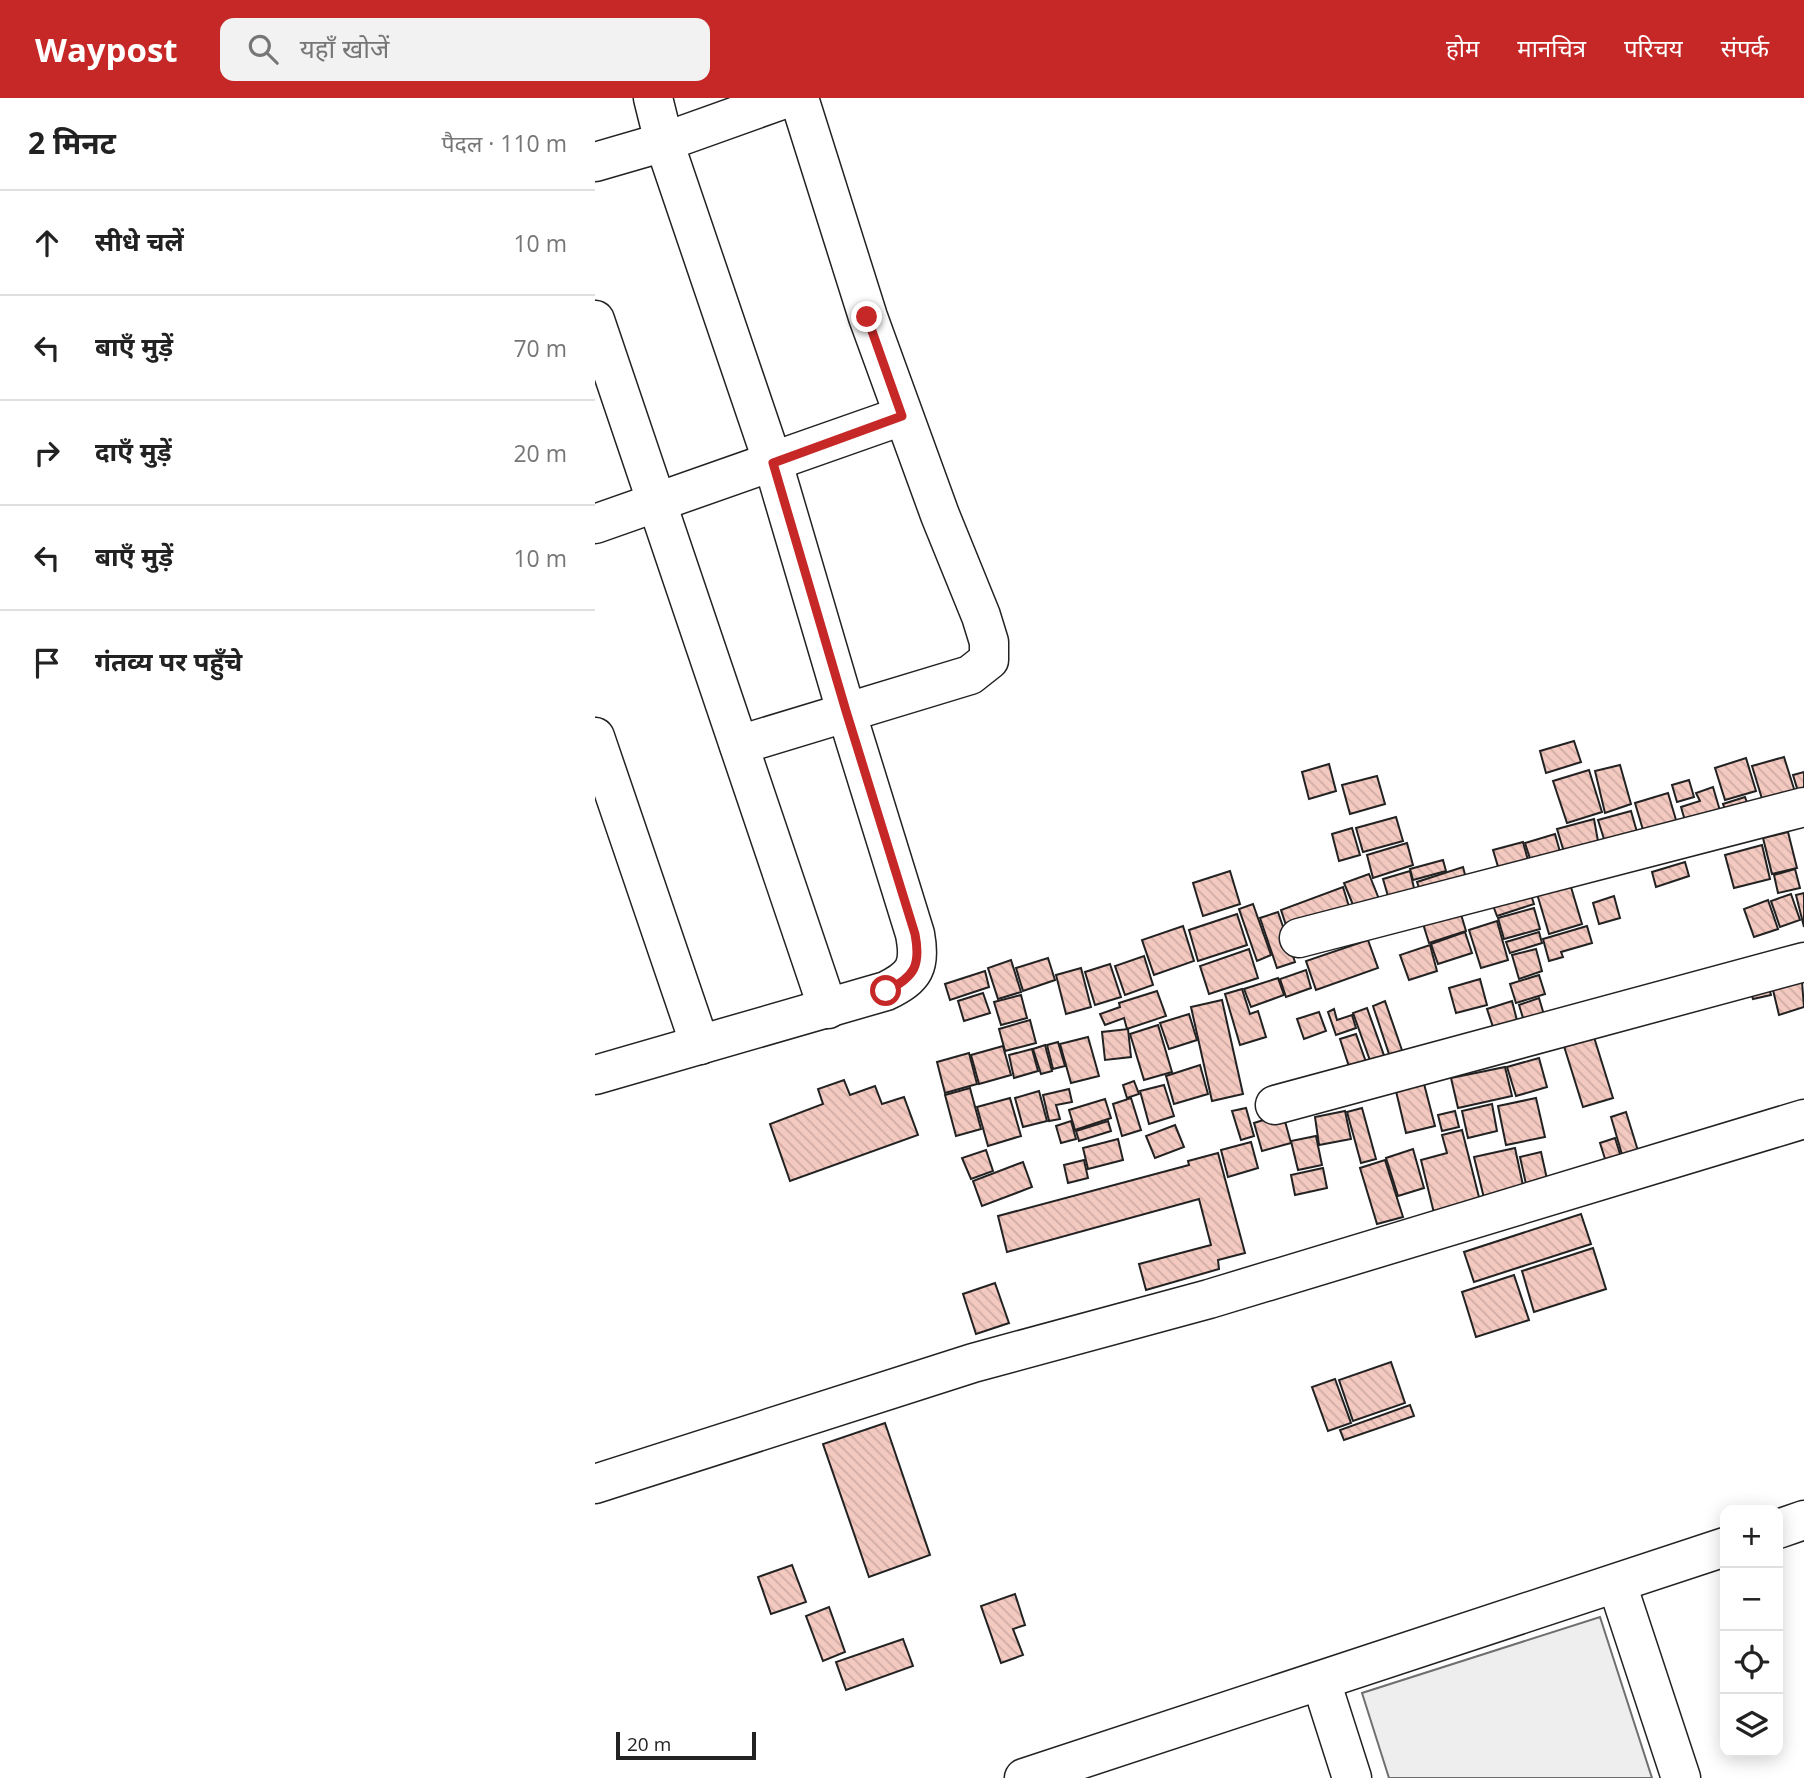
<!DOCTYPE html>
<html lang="hi">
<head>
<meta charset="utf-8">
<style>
  :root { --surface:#fff; --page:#f2f2f2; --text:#222; --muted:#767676; --line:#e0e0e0; --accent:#c62828 }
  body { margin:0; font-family:"Open Sans","Noto Sans Devanagari",sans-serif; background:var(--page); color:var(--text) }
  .controls { position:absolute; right:21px; bottom:21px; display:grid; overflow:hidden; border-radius:14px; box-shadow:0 4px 18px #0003 }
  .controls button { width:63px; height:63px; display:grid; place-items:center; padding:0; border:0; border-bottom:2px solid var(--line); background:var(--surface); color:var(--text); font:35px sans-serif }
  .scale { position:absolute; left:21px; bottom:18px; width:140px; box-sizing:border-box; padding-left:7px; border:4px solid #222; border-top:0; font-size:19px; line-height:24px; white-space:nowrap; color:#222; -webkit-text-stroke:5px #fff; paint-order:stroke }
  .stop { position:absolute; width:21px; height:21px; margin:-16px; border:5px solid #c62828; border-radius:50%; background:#fff }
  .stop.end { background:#c62828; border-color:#fff; box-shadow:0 2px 7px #0008 }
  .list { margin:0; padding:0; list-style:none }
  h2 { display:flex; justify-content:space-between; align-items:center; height:91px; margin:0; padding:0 28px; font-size:30px }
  h2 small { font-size:23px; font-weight:400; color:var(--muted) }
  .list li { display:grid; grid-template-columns:46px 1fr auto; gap:21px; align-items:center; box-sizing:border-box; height:105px; padding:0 28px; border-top:2px solid var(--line) }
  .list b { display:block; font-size:26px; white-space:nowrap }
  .list em { font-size:23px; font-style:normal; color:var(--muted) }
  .icon { flex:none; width:38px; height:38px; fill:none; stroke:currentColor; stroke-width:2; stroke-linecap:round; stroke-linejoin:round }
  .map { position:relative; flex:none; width:1209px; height:1680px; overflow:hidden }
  header { display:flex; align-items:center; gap:42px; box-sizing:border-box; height:98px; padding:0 35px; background:var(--accent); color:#fff }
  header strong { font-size:33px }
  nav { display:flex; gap:38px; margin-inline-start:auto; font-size:24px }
  .search { width:490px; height:63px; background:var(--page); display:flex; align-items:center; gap:18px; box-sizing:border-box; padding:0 24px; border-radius:14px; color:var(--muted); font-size:26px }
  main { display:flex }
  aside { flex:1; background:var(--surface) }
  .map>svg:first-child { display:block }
  .park { fill:#eee; stroke:#6f6f6f; stroke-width:2 }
  .building { fill:url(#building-back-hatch); stroke:#222; stroke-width:2 }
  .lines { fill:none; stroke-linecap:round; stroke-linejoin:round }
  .street-casing { stroke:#222; stroke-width:41 }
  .street { stroke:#fff; stroke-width:38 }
  .route { stroke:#c62828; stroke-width:9 }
</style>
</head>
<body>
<header>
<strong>Waypost</strong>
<div class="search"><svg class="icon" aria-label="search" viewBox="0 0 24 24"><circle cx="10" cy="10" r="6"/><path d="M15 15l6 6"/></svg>यहाँ खोजें</div>
<nav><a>होम</a><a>मानचित्र</a><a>परिचय</a><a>संपर्क</a></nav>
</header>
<main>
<aside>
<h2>2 मिनट<small>पैदल · 110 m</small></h2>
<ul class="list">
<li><svg class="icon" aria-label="ahead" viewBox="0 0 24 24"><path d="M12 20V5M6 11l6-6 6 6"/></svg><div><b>सीधे चलें</b></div><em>10 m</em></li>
<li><svg class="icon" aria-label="left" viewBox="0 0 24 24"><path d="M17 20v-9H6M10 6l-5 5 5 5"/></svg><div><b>बाएँ मुड़ें</b></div><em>70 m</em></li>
<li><svg class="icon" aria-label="right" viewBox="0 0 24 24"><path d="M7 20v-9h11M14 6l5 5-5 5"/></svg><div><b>दाएँ मुड़ें</b></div><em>20 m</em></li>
<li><svg class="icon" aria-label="left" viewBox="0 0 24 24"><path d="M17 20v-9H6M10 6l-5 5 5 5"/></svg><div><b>बाएँ मुड़ें</b></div><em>10 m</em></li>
<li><svg class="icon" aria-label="arrive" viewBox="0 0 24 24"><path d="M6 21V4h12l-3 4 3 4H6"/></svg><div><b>गंतव्य पर पहुँचे</b></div></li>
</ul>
</aside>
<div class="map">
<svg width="1209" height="1680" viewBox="0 0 1209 1680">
  <defs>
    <pattern id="building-back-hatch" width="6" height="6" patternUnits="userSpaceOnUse" patternTransform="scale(1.75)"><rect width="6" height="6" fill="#f3c9c0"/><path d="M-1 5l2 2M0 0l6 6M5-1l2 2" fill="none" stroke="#d0aca5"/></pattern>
  </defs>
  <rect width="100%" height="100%" fill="#fff"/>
  <polygon class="park" points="1005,1519 1057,1680 794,1680 767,1595"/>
  <g class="building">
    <polygon points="979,643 986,664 951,675 945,653"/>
    <polygon points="1189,659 1200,694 1168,704 1157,668"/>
    <polygon points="1151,660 1161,693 1130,702 1120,670"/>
    <polygon points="734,666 741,693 714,701 707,674"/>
    <polygon points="1025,667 1036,706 1010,715 1000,673"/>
    <polygon points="994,672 1007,714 972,725 958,683"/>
    <polygon points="1209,674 1209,699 1205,700 1198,677"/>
    <polygon points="782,678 790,706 755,716 747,687"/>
    <polygon points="1094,682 1099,699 1082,704 1077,687"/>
    <polygon points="1118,689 1128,723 1093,733 1086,709 1105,703 1101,695"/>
    <polygon points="1073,695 1084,732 1051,742 1040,705"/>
    <polygon points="1150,699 1157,718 1135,725 1128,706"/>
    <polygon points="1036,713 1046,748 1014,757 1003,722"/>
    <polygon points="801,719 808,743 768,754 761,730"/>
    <polygon points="999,721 1005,754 972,764 962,731"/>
    <polygon points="757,730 765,757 744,763 737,736"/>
    <polygon points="1193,734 1202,770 1177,776 1168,740"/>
    <polygon points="960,736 967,761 938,770 930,745"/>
    <polygon points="928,744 936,773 907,782 898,752"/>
    <polygon points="812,745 818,767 778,780 772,757"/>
    <polygon points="1167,747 1175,781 1139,790 1130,757"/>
    <polygon points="848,762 851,773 818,782 815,771"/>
    <polygon points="1090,764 1094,778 1061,789 1057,774"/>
    <polygon points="868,769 872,784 827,798 822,784"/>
    <polygon points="1200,771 1205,790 1183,795 1179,777"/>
    <polygon points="635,773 645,806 608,818 598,785"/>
    <polygon points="815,773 823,807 797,812 788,781"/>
    <polygon points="774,776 788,811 763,819 749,785"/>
    <polygon points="973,779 987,826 954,836 940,789"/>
    <polygon points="748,789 756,815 694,836 686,812"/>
    <polygon points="935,794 939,806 902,818 897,805"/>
    <polygon points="1209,795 1209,829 1201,797"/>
    <polygon points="1196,796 1205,822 1185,829 1176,803"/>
    <polygon points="1019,798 1025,820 1004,826 998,805"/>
    <polygon points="1173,802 1183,831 1159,839 1149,811"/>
    <polygon points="862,803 871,833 834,845 825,816"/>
    <polygon points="658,806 676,857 662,863 644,811"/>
    <polygon points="939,810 945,831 909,841 903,820"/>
    <polygon points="683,814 700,864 682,870 665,820"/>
    <polygon points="642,816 652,847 603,863 594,832"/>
    <polygon points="902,823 913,862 886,870 874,832"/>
    <polygon points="588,828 599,863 559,877 547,842"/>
    <polygon points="992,828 997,845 966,854 968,859 954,863 948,841"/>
    <polygon points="870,834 877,855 843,866 836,846"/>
    <polygon points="944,834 947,845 915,855 911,844"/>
    <polygon points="773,842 783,870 721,892 711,863"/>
    <polygon points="835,847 842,873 814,882 805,857"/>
    <polygon points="654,851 663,880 614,896 605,868"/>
    <polygon points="941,851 947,873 924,881 917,857"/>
    <polygon points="549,858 558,887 530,897 520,868"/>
    <polygon points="453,860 460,882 428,893 421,870"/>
    <polygon points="416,862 426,894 403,901 393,870"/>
    <polygon points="515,866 526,899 500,907 490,874"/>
    <polygon points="486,870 496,909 471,916 461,877"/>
    <polygon points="711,872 716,890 691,899 685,881"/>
    <polygon points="390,873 394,889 355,902 350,886"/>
    <polygon points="944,877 950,896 921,905 915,886"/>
    <polygon points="683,880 689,897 656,909 649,891"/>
    <polygon points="885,881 892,907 861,915 854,890"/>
    <polygon points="1172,883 1176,897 1158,901 1154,888"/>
    <polygon points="1207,884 1209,909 1184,917 1178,892"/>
    <polygon points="647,891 655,916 663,913 671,939 645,947 630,896"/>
    <polygon points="562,893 571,918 532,931 529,920 510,927 505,916 525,909 524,905"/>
    <polygon points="388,895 395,915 369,923 363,903"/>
    <polygon points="426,897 432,920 406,927 399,904"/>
    <polygon points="944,900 952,927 932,933 924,907"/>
    <polygon points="627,902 648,996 617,1003 596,909"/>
    <polygon points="790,903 809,958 796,962 778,908"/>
    <polygon points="917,903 925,934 902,941 892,911"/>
    <polygon points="772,910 791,963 777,968 758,915"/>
    <polygon points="739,911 742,922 757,917 761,930 741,937 733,914"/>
    <polygon points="724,914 731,933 709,941 702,921"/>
    <polygon points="594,916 602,942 574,951 565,925"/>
    <polygon points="435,922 441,945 410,953 404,931"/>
    <polygon points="563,927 577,974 549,982 535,936"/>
    <polygon points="533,931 536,959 510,962 507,934"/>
    <polygon points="761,936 776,978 759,984 745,941"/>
    <polygon points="998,936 1018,1000 988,1009 968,945"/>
    <polygon points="493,939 504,978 476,985 465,946"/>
    <polygon points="463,944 470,968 458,971 452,947"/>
    <polygon points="450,947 457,973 446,976 438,951"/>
    <polygon points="408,948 416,977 384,986 376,957"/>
    <polygon points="437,951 443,973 419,980 414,957"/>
    <polygon points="374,955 382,986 350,995 342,964"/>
    <polygon points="944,960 952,989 921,998 912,969"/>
    <polygon points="605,967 613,996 579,1006 571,978"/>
    <polygon points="910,969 917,998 863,1010 856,980"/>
    <polygon points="249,982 255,997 280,988 287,1006 309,999 323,1037 195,1083 175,1026 228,1006 223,991"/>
    <polygon points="828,982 840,1028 811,1035 800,989"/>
    <polygon points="539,983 544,996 532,1000 528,987"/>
    <polygon points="569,987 579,1018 554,1026 545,993"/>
    <polygon points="375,990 386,1031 361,1038 350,997"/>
    <polygon points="474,991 477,1004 461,1007 465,1021 454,1023 448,997"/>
    <polygon points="444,993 452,1023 428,1029 420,1000"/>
    <polygon points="415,1000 426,1038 393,1048 382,1009"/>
    <polygon points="536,1000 546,1032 527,1038 518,1006"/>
    <polygon points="941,1000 950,1039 911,1047 903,1008"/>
    <polygon points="510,1001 516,1020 480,1032 474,1012"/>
    <polygon points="897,1006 902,1033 873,1040 867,1013"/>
    <polygon points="651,1010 659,1038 646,1042 637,1013"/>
    <polygon points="767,1010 781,1061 766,1065 752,1014"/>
    <polygon points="750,1013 756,1041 724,1047 720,1019"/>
    <polygon points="860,1013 864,1029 847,1033 843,1017"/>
    <polygon points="1031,1014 1044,1056 1028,1060 1016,1019"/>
    <polygon points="688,1016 696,1045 667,1053 659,1025"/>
    <polygon points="476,1023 481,1041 466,1045 461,1028"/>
    <polygon points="513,1023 516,1033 484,1043 481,1033"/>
    <polygon points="580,1027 589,1049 560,1060 551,1038"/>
    <polygon points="867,1032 885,1103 839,1115 826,1062 852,1055 847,1037"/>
    <polygon points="721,1038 727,1067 703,1072 696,1043"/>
    <polygon points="1020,1040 1026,1059 1011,1064 1005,1045"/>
    <polygon points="523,1041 528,1062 493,1071 488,1050"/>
    <polygon points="656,1044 663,1070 633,1079 626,1052"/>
    <polygon points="920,1050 929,1092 889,1100 879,1059"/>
    <polygon points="818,1051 829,1090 803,1098 791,1060"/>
    <polygon points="391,1052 398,1073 376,1081 367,1060"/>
    <polygon points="946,1054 954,1090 933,1095 925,1059"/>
    <polygon points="623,1055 650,1155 623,1162 624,1171 551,1192 544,1166 616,1147 604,1101 412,1154 403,1118 594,1067 593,1063"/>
    <polygon points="489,1062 493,1080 473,1085 469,1067"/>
    <polygon points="790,1062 808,1119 782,1126 765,1070"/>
    <polygon points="428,1064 437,1089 387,1108 378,1083"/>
    <polygon points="728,1070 732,1090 700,1097 696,1077"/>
    <polygon points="986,1116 996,1146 879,1184 869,1154"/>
    <polygon points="998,1150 1011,1191 939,1214 927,1173"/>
    <polygon points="919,1177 934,1222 881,1239 867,1194"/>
    <polygon points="400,1185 414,1225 381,1236 368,1196"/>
    <polygon points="796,1264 810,1305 758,1323 744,1282"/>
    <polygon points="740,1281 756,1325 733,1333 717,1289"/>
    <polygon points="815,1307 819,1318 749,1342 745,1332"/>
    <polygon points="290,1325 335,1457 274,1479 228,1346"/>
    <polygon points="197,1467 211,1504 176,1516 163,1479"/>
    <polygon points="420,1496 430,1527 418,1531 428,1557 406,1565 386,1508"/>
    <polygon points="234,1509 250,1554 228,1563 211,1518"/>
    <polygon points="308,1541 318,1568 251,1592 241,1564"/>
  </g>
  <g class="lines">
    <defs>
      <g id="street">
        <polyline points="0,64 69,44 192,0"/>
        <polyline points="0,222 233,911"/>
        <polyline points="0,426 307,318"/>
        <polyline points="0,639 105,947"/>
        <polyline points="144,647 375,577 394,562 394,544 386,518 345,417 273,219 204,0"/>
        <polyline points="704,840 1209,709"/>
        <path d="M0,977l291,-84c29,-14 35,-25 29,-57l-69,-223 -73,-248 -109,-321 -11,-44"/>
        <polyline points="680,1007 1209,864"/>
        <polyline points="0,1386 378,1265 614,1201 1209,1021"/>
        <polyline points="1183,1431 1209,1422"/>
        <polyline points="1022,1486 1086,1680"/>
        <polyline points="726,1583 757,1680"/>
        <polyline points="429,1680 1130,1449"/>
      </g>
    </defs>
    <use href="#street" class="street-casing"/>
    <use href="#street" class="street"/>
  </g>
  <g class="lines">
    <path class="route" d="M272,219l35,99 -129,47 73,248 69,223c6,31 0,43 -29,57"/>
  </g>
</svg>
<div class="controls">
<button>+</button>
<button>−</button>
<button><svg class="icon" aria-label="locate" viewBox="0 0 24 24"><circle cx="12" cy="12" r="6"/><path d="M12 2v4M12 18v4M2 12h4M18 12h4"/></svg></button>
<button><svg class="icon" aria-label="layers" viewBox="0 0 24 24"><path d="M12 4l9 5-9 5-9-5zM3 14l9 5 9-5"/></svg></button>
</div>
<div class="scale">20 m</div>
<div class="stop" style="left:291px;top:893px"></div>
<div class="stop end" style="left:272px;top:219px"></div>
</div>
</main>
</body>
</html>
